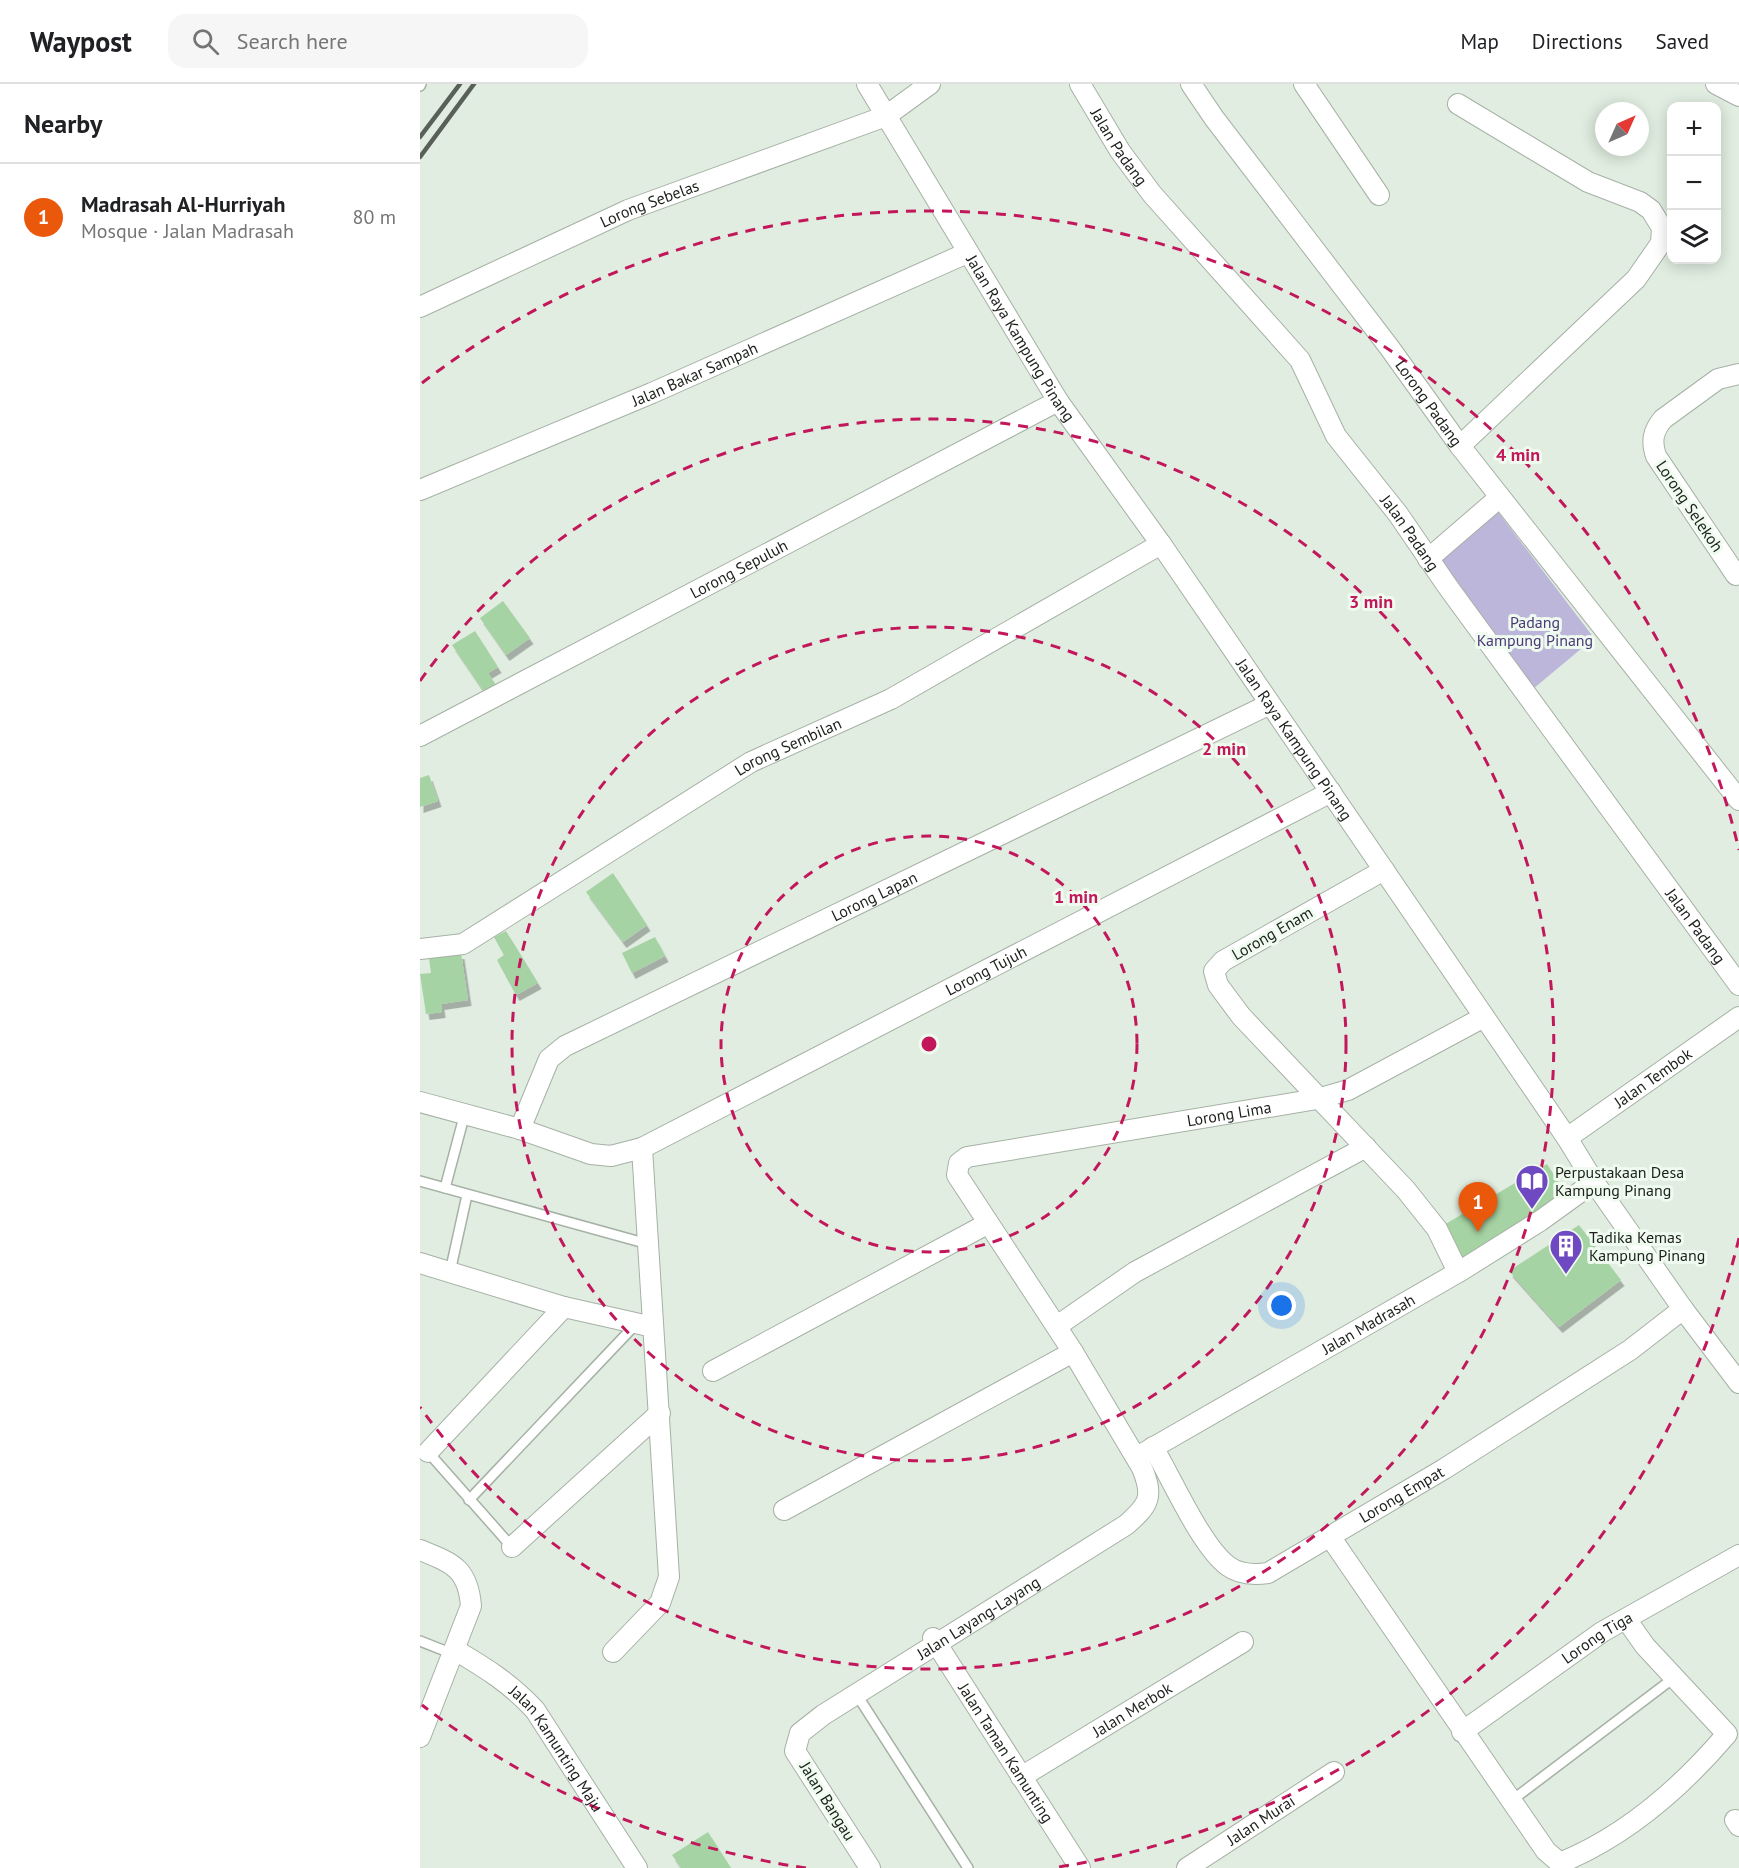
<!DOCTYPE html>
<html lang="en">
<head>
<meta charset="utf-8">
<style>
  :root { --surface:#fff; --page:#f6f6f6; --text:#202124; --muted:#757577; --line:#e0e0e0; --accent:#ea580c }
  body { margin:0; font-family:"PT Sans",sans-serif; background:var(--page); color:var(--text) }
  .controls { position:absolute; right:18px; top:18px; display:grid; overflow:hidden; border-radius:12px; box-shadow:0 3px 15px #0003 }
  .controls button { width:54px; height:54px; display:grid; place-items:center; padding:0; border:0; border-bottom:2px solid var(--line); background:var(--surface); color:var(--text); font:30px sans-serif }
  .compass { position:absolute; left:1175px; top:18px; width:54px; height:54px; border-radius:50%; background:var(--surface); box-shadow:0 3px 15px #0003; rotate:45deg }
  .you { position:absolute; left:862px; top:1222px; width:21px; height:21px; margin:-15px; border:4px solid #fff; border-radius:50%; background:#1a73e8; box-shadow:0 0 0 9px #1a73e833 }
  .badge { display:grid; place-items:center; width:39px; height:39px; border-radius:50%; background:var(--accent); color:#fff; font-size:20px; font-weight:700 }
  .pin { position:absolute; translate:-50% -50px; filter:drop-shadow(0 2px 3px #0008) }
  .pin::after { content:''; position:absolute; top:32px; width:21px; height:18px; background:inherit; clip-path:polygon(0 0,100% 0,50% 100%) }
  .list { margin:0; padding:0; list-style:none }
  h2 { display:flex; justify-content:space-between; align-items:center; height:78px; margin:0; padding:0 24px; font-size:26px }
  h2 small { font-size:20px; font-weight:400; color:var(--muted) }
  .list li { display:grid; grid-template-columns:39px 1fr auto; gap:18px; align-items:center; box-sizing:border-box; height:108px; padding:0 24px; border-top:2px solid var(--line) }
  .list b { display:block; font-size:22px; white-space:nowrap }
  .list p { margin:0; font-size:20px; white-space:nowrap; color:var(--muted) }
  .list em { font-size:20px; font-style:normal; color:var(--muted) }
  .icon { flex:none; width:33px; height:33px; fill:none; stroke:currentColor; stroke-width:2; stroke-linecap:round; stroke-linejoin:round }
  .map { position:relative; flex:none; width:1319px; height:1784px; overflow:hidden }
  header { display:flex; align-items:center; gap:36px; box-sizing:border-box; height:84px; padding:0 30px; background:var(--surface); border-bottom:2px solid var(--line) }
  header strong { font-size:28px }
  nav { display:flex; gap:33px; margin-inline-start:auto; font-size:21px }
  .search { width:420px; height:54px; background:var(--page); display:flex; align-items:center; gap:15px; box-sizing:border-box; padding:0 21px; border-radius:18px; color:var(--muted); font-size:22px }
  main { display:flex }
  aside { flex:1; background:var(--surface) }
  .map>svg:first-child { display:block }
  .green { fill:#bdb6db }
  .building { fill:#a6d3a3; filter:url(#shadow) }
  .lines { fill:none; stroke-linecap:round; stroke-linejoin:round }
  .lane-casing { stroke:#a6b1a5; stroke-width:12 }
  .street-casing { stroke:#a6b1a5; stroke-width:22 }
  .lane { stroke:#fff; stroke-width:9 }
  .street { stroke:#fff; stroke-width:20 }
  .rail { stroke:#596058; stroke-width:4.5 }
  .ring { fill:none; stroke:#c2185b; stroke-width:3; stroke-dasharray:10 8 }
  .labels { text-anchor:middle; stroke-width:6; stroke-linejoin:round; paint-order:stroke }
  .street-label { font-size:16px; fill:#1c201b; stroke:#effbee }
  .park-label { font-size:16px; fill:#4a387b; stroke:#effbee }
  .poi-label { font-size:16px; fill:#1c201b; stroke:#effbee; text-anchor:start }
  .centre { fill:#c2185b; stroke:#effbee; stroke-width:3 }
  .ring-label { font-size:18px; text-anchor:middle; font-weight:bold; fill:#c2185b; stroke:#effbee; stroke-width:6; stroke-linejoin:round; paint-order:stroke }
</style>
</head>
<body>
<header>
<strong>Waypost</strong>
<div class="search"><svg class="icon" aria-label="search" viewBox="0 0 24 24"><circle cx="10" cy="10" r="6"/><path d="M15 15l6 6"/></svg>Search here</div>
<nav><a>Map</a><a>Directions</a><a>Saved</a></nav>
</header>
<main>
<aside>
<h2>Nearby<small></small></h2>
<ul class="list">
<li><span class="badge">1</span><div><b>Madrasah Al-Hurriyah</b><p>Mosque · Jalan Madrasah</p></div><em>80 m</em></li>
</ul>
</aside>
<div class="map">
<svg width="1319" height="1784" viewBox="0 0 1319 1784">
  <defs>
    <filter id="shadow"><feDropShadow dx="3.5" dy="6" stdDeviation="0" flood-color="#0004"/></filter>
  </defs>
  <rect width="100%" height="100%" fill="#e1ede1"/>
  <polygon class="green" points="1072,420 1174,554 1107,610 1008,475"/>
  <g class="building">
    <polygon points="83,517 110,554 86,571 60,534"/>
    <polygon points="55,547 78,583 68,589 76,601 64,608 32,561"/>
    <polygon points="9,691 18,717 0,723 0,694"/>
    <polygon points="193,789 227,841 203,858 166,808"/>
    <polygon points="86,847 118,899 96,911 77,876 84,871 74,853"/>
    <polygon points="235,853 245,872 212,889 202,869"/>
    <polygon points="41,869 48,916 21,920 22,928 6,930 0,890 11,889 9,874"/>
    <polygon points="1127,1080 1150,1116 1042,1186 1017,1145"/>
    <polygon points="1159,1141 1201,1196 1139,1243 1089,1187"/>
    <polygon points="288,1748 311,1784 261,1784 252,1771"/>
  </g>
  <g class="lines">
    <defs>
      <g id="lane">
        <polyline points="0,2 1,0"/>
        <polyline points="0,1097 228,1160"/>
        <polyline points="25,1104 45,1029"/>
        <polyline points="30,1188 47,1111"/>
        <polyline points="8,1368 92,1463"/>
        <polyline points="49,1416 216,1240"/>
        <polyline points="0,1557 33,1570"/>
        <polyline points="437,1611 548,1784"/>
        <polyline points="1091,1717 1255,1593"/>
      </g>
      <g id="street">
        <path id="s1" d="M447,0l191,317 103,143 406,594 27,44 89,127 56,74"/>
        <path id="s2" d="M660,0l40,67 32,43 148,166 36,76 62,78 50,73 291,398"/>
        <path id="s3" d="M771,0l23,34 175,229 71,99 279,354"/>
        <polyline points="884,0 959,111"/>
        <polyline points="1296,0 1319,12"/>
        <polyline points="1038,20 1168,98 1220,118 1231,126 1242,144 1241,159 1216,195 1040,362"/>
        <path id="s4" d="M0,223l208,-97 258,-94 44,-32"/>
        <path id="s5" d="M0,406l232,-97 315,-140"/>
        <polyline points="1008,475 1080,413"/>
        <path d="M1316,491l-80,-119c-5,-15 -3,-25 7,-37l55,-40 21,-5"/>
        <path id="s6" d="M0,652l638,-335"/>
        <polyline points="964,786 803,877 794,887 798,901 821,932 986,1106 1017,1145 1038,1188"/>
        <path id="s7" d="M0,865l43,-5 288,-182 140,-63 270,-155"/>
        <path id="s8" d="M0,1018l100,27 71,25 20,2 31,-8 689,-356"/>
        <path id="s9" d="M100,1045l29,-70 16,-13 705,-342"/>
        <path id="s10" d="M1147,1054l172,-121"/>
        <polyline points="0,1179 144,1223 233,1243"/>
        <polyline points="637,1242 715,1188 946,1063"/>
        <polyline points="293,1287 567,1140"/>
        <path id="s11" d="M733,1363c19,32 48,99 75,119 12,9 26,9 40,7l176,-104 186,-119 53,-41"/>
        <polyline points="8,1368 144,1223"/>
        <path id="s12" d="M722,1370l320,-184 78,-49 54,-39"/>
        <polyline points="364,1426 653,1268"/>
        <path d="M911,1454l215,313 14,12c66,-27 121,-75 167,-129l-82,-88 -19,-27"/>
        <polyline points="92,1463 240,1329"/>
        <path d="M0,1466c32,13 48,18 51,56l-51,131"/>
        <path id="s13" d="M513,1554l147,230"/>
        <path id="s14" d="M35,1566c31,18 56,34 80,60l102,158"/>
        <polyline points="193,1568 240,1519 249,1493 222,1064"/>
        <path id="s15" d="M1042,1648l140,-100 137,-77"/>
        <path id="s16" d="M601,1693l222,-135"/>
        <polyline points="1315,1736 1319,1742"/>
        <path id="s17" d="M450,1784l-75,-117 5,-18 23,-18 303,-190c23,-20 28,-28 16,-57l-69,-116 -116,-177 2,-12 8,-6 350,-58 31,-9 136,-73"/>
        <path id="s18" d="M767,1784l147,-96"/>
      </g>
    </defs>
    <use href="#lane" class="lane-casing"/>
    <use href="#street" class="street-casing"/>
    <use href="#lane" class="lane"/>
    <use href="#street" class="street"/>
    <g class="rail">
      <polyline points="0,53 40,0"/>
      <polyline points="0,73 54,0"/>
    </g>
  </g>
  <g class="ring">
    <circle cx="509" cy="960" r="208"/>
    <circle cx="509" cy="960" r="417"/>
    <path d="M0 597A625 625 0 1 1 0 1323"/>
    <path d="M1319 1154A833 833 0 0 1 632 1784M386 1784A833 833 0 0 1 2 1621M2 299A833 833 0 0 1 1319 766"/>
  </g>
  <defs>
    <symbol id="library-pin" viewBox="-11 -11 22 30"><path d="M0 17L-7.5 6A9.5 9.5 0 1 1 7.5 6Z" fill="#6f49c2" stroke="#effbee"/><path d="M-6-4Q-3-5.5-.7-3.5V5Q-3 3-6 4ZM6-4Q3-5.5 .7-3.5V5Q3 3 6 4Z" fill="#fff"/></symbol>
    <symbol id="building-pin" viewBox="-11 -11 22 30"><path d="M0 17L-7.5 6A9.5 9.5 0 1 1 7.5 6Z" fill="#6f49c2" stroke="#effbee"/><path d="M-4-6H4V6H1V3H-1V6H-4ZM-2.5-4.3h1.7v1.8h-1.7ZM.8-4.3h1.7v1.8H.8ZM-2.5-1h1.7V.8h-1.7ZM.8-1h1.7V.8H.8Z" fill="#fff"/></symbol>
  </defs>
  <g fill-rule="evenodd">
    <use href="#library-pin" x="1093" y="1078" width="38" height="52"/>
    <use href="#building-pin" x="1127" y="1143" width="38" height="52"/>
  </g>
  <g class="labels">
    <g class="street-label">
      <text dy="6" stroke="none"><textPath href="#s2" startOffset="74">Jalan Padang</textPath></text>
      <text dy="6" stroke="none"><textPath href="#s4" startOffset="252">Lorong Sebelas</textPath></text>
      <text dy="6" stroke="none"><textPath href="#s1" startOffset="297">Jalan Raya Kampung Pinang</textPath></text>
      <text dy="6" stroke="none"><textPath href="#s5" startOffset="298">Jalan Bakar Sampah</textPath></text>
      <text dy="6" stroke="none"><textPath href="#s3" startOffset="398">Lorong Padang</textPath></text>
      <text transform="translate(1270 422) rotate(56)" y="6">Lorong Selekoh</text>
      <text dy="6" stroke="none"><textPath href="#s2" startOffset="560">Jalan Padang</textPath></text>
      <text dy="6" stroke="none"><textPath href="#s6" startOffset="360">Lorong Sepuluh</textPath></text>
      <text dy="6" stroke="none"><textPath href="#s1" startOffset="783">Jalan Raya Kampung Pinang</textPath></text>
      <text dy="6" stroke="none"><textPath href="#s7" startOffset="424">Lorong Sembilan</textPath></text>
      <text dy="6" stroke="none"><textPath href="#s9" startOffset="440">Lorong Lapan</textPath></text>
      <text dy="6" stroke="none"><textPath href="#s2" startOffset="1046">Jalan Padang</textPath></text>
      <text transform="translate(852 849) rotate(-30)" y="6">Lorong Enam</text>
      <text dy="6" stroke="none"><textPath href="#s8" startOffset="618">Lorong Tujuh</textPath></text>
      <text dy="6" stroke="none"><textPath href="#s10" startOffset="105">Jalan Tembok</textPath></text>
      <text dy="6" stroke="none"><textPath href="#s17" startOffset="1245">Lorong Lima</textPath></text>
      <text dy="6" stroke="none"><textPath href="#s12" startOffset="261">Jalan Madrasah</textPath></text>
      <text dy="6" stroke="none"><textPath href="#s11" startOffset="338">Lorong Empat</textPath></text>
      <text dy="6" stroke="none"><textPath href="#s17" startOffset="370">Jalan Layang-Layang</textPath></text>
      <text dy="6" stroke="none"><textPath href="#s15" startOffset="165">Lorong Tiga</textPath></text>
      <text dy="6" stroke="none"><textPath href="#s16" startOffset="130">Jalan Merbok</textPath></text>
      <text dy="6" stroke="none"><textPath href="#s14" startOffset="144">Jalan Kamunting Maju</textPath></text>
      <text dy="6" stroke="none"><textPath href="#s13" startOffset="136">Jalan Taman Kamunting</textPath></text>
      <text transform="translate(408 1717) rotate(58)" y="6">Jalan Bangau</text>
      <text dy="6" stroke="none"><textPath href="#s18" startOffset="88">Jalan Murai</textPath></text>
    </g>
    <g class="park-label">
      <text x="1115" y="544">Padang<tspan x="1115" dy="18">Kampung Pinang</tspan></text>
    </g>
    <g class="poi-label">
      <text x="1135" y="1094">Perpustakaan Desa<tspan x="1135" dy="18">Kampung Pinang</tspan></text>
      <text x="1169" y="1159">Tadika Kemas<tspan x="1169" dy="18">Kampung Pinang</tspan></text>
    </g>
  </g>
  <circle cx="509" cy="960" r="9" class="centre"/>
  <g class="ring-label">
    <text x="1098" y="377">4 min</text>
    <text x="951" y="524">3 min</text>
    <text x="804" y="671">2 min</text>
    <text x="656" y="819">1 min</text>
  </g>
</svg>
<div class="controls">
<button>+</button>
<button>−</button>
<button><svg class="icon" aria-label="layers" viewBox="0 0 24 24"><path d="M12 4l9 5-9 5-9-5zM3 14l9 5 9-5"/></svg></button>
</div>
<svg class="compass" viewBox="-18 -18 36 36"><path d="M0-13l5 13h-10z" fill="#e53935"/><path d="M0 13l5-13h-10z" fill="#757577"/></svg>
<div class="you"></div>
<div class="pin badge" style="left:1058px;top:1148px">1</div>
</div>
</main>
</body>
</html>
